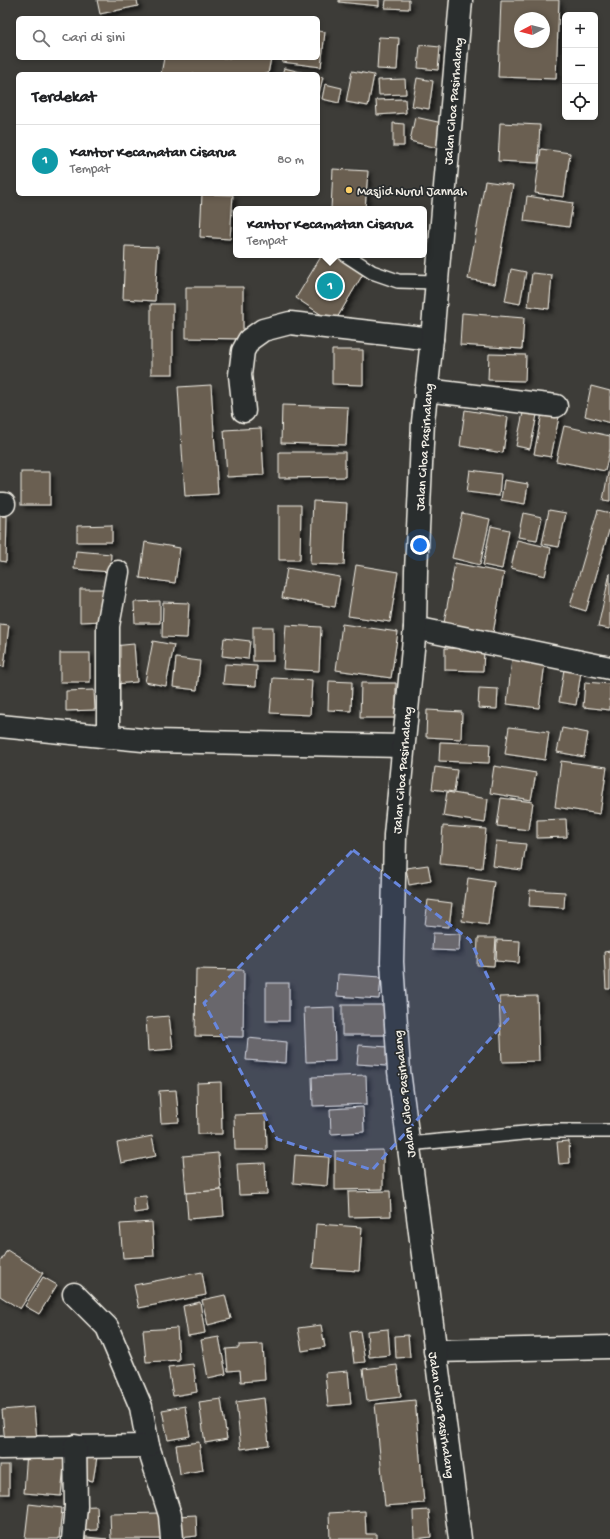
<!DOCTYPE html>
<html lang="id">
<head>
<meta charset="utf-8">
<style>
  :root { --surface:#fff; --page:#f6f6f6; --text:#202124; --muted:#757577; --line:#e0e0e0; --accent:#847042 }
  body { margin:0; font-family:"Gochi Hand",sans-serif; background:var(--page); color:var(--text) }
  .controls { position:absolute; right:12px; top:12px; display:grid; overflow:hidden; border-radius:6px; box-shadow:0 2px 6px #0003 }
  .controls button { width:36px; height:36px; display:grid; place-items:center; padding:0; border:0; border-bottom:1px solid var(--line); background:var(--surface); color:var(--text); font:20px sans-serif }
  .compass { position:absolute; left:514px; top:12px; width:36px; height:36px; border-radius:50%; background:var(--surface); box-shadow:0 2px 6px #0003; rotate:263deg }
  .you { position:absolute; left:420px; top:545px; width:14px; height:14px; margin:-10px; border:3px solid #fff; border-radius:50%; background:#1a73e8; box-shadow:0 0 0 6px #1a73e833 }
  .badge { display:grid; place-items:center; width:26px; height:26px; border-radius:50%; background:var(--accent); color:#fff; font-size:13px; font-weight:700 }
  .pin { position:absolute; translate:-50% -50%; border:2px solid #fff; box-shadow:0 1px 4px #0006 }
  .popup { position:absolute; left:233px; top:206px; width:194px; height:52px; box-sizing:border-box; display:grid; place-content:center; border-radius:6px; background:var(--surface); filter:drop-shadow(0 1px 3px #0005); font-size:13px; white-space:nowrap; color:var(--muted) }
  .popup b { font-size:15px; color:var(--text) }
  .popup::after { content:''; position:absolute; left:50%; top:100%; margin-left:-8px; border:8px solid transparent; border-top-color:var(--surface) }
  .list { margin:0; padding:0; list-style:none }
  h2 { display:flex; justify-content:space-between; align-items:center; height:52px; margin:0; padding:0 16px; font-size:17px }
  h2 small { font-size:13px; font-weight:400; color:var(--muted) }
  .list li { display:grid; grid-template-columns:26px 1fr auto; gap:12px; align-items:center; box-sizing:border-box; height:72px; padding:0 16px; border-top:1px solid var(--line) }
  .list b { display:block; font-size:15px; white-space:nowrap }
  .list p { margin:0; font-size:13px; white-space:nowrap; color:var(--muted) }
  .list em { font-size:13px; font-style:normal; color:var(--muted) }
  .icon { flex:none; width:22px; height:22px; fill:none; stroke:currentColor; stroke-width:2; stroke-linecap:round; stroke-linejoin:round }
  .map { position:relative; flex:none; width:610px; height:1539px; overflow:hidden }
  .search { position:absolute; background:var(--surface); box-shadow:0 2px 6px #0003; left:16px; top:16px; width:304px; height:44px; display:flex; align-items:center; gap:10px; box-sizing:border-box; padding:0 14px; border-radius:6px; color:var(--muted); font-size:15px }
  .panel { position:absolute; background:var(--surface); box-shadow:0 2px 6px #0003; left:16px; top:72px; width:304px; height:124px; border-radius:6px }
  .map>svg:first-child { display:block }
  .building { fill:#6a5f51; stroke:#f4f1e8; fill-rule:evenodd; filter:url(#shadow) }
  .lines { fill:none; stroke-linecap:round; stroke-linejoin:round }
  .service-casing { stroke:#f4f1e8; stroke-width:16 }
  .minor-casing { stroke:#f4f1e8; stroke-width:25 }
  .primary-casing { stroke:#f4f1e8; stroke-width:25 }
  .service { stroke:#2a2d2e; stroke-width:13 }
  .minor { stroke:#2a2d2e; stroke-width:22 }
  .primary { stroke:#2a2d2e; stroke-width:22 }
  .marked { fill:#6887de; fill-opacity:0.2; stroke:#6887de; stroke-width:3; stroke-dasharray:8 5; stroke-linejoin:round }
  .poi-dot { fill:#ffd166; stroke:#2a2d2e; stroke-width:1.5 }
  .labels { text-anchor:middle; stroke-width:3.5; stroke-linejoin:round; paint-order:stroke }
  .street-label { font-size:13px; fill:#f4f1e8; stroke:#2a2d2e }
  .poi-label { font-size:13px; fill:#f4f1e8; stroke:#2a2d2e; text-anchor:start }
</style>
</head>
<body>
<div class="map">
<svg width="610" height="1539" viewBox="0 0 610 1539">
  <defs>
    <filter id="shadow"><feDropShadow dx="3.5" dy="3.5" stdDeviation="2" flood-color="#0009"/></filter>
  </defs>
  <rect width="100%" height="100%" fill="#3d3c38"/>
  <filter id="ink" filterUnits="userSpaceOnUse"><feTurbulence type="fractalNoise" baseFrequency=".025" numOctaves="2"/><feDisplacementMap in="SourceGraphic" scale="8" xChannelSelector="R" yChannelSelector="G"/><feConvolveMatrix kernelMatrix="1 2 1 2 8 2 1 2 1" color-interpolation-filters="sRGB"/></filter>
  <g filter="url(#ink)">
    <g class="building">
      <polygon points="97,0 137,0 138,6 100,14"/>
      <polygon points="339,0 379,0 379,6 339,2"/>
      <polygon points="386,0 409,0 409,9 385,8"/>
      <path d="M501,0h58l-3,79 -58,-2zM520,18h24v24h-24z"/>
      <polygon points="318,31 325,32 321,67 282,62 282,58 318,58"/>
      <polygon points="379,37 399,38 397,70 377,69"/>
      <polygon points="420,45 440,47 438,70 418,68"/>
      <polygon points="164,58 271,58 268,74 161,74"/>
      <polygon points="284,68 309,74 282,74"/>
      <polygon points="352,71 374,75 368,106 346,102"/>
      <polygon points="318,76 323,77 318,98"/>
      <polygon points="417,78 433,81 429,109 412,106"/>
      <polygon points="405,79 406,94 379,95 378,80"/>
      <polygon points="325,84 342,88 339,103 322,99"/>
      <polygon points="405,99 406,113 377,115 376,100"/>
      <polygon points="415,117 447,124 441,149 410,141"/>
      <polygon points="393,123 404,124 404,146 393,146"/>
      <polygon points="500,123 540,125 538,163 498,161"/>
      <polygon points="541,149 570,153 564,197 535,193"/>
      <polygon points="333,169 368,171 365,209 331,209"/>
      <polygon points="485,181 513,185 495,284 468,279"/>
      <polygon points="202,194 233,195 230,239 200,237"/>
      <polygon points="527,196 573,203 569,227 524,221"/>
      <polygon points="125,246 158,247 155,301 123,299"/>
      <polygon points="322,255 333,255 363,274 334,323 296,298"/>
      <polygon points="511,269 526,272 520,304 505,301"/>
      <polygon points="532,273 552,275 549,309 528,306"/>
      <polygon points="186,287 243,287 243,339 186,338"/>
      <rect x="151" y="304" width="22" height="70"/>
      <polygon points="462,313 524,318 522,349 460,345"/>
      <polygon points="332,350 363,350 363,385 332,384"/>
      <polygon points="489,354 526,355 525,381 488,380"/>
      <polygon points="211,385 218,494 185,496 178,387"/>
      <polygon points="591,386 610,391 610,423 585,416"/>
      <polygon points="282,405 348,407 346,445 281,443"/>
      <polygon points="524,408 538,410 530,449 516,446"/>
      <polygon points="543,408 560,412 551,457 534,454"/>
      <polygon points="465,410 508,417 503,453 460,446"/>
      <polygon points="564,426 610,436 610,449 605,471 556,461"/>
      <polygon points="261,428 264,475 227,477 224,430"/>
      <polygon points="279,452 345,452 345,477 279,478"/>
      <polygon points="610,463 610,501 603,500"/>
      <polygon points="470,470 501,474 499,496 467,492"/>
      <rect x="21" y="472" width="29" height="33"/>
      <polygon points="504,480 528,484 525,504 501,500"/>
      <polygon points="313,501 347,503 344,565 310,564"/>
      <polygon points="279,505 301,505 300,560 279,560"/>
      <polygon points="549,510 566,513 559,547 542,544"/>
      <polygon points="598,510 610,513 610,527 586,611 570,606"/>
      <polygon points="462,513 490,519 480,565 452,558"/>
      <polygon points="523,513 542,517 537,540 518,537"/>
      <polygon points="0,516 7,516 6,562 0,561"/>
      <polygon points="112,525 112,542 77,542 77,526"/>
      <polygon points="491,526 509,530 502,569 483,565"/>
      <polygon points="517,540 551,548 545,576 511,568"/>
      <polygon points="145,542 180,548 175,583 140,578"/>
      <polygon points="76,551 111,554 110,572 74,569"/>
      <polygon points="455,563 504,573 493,633 444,623"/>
      <polygon points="356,565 398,572 390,622 348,616"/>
      <polygon points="287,568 340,577 335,607 282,598"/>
      <polygon points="610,573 610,629 598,627"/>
      <polygon points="80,589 103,589 104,621 80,622"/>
      <polygon points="160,601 160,623 135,623 134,602"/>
      <polygon points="163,602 189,603 187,638 162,637"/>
      <polygon points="0,624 9,625 4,667 0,666"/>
      <polygon points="342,624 398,632 391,678 336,670"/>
      <polygon points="286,625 321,627 319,671 283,669"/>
      <rect x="253" y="627" width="20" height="34"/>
      <polygon points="224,638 250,641 248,659 222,656"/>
      <polygon points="153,641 174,645 166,686 145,682"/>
      <polygon points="134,644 137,682 116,684 113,646"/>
      <polygon points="445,648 484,649 483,671 445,670"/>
      <rect x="60" y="653" width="30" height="29"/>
      <polygon points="176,658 200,661 197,690 173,687"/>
      <polygon points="512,659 545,663 539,708 507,704"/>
      <polygon points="225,664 257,666 256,686 223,684"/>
      <polygon points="564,669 581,672 576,705 559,702"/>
      <polygon points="273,678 312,680 310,715 270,713"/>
      <polygon points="329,681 352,682 351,711 328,710"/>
      <polygon points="585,682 610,684 610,710 583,707"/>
      <polygon points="361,683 396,683 396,718 360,718"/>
      <polygon points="479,688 498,689 497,709 478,708"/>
      <polygon points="94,690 95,710 66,711 66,691"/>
      <polygon points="427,710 462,712 461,739 426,737"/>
      <polygon points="509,727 549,732 545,760 505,754"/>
      <polygon points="562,728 588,733 584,757 557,752"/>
      <polygon points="440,742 490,744 489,763 439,761"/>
      <polygon points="561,761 607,767 600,814 555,807"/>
      <polygon points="494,766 536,773 531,800 490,793"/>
      <polygon points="435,767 457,770 454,792 432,789"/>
      <polygon points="447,792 488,799 485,823 443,816"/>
      <polygon points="501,798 533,802 529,830 497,826"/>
      <polygon points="566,819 567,837 537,838 537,820"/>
      <polygon points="443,826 486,829 482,868 440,864"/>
      <polygon points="496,841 526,844 522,870 493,866"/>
      <polygon points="428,865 431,881 409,885 406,868"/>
      <polygon points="468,878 494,882 488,925 462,921"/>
      <polygon points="530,890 565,892 564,908 529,906"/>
      <polygon points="428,900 452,903 449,927 425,925"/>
      <polygon points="433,933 460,934 459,951 432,950"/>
      <polygon points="478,938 496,938 494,966 477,965"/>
      <polygon points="497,940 520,941 519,963 496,961"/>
      <polygon points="610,951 610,989 606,989 604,952"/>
      <polygon points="196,969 244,970 243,1037 195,1036"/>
      <polygon points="338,974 381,977 379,999 337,996"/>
      <rect x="266" y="983" width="23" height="38"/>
      <polygon points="537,996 539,1061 502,1062 499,997"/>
      <rect x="342" y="1005" width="43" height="30"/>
      <polygon points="334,1007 335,1061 306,1062 304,1008"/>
      <polygon points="169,1016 173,1049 148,1051 146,1018"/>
      <polygon points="248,1038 287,1042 286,1063 246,1060"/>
      <polygon points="359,1045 388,1047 387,1066 357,1064"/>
      <polygon points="366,1075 367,1104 313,1106 312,1077"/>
      <polygon points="221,1082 222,1134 198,1134 197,1083"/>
      <polygon points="176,1090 179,1122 161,1123 159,1091"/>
      <polygon points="363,1107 364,1132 331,1134 330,1109"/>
      <polygon points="266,1114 267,1150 235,1150 234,1115"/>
      <polygon points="152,1136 156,1156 121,1163 117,1143"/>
      <polygon points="569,1141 570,1163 559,1164 557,1142"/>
      <polygon points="383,1150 383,1189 335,1190 335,1151"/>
      <polygon points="218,1153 221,1190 186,1193 183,1156"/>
      <polygon points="295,1155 329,1157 327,1186 293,1183"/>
      <polygon points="265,1163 267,1194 239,1195 237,1164"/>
      <polygon points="222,1190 224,1216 188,1219 186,1193"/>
      <polygon points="390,1191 391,1216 349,1217 348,1192"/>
      <polygon points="146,1196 148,1211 134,1213 133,1197"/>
      <polygon points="152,1222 154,1256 123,1258 120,1224"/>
      <polygon points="316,1224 362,1227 359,1271 313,1268"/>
      <polygon points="7,1250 43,1273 20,1309 0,1296 0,1262"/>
      <polygon points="202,1272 206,1295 139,1308 134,1285"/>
      <polygon points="43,1277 57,1285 39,1314 25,1306"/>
      <polygon points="225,1295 231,1319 208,1325 202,1300"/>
      <polygon points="200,1302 205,1333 188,1336 183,1306"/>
      <polygon points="321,1325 325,1347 302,1351 298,1328"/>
      <polygon points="177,1328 179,1360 146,1362 143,1330"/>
      <polygon points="388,1329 390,1355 369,1357 367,1331"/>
      <polygon points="360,1331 365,1362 354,1363 350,1332"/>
      <polygon points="408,1335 410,1357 396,1358 395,1336"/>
      <polygon points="219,1337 226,1374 208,1378 201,1340"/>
      <polygon points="263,1344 265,1380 241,1382 240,1370 228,1371 226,1349 239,1348 239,1345"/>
      <polygon points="193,1364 197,1392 173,1396 168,1367"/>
      <polygon points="397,1365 401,1397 367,1401 363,1369"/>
      <polygon points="348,1371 351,1404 328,1406 325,1373"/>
      <polygon points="264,1398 269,1445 241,1449 236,1402"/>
      <polygon points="221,1399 227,1439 205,1443 199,1402"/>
      <polygon points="415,1400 424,1503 385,1506 375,1404"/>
      <polygon points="185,1406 190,1436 168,1440 162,1410"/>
      <polygon points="34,1407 37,1441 5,1444 2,1410"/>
      <polygon points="199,1442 203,1470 180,1474 176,1445"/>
      <polygon points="27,1451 65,1455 61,1496 24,1493"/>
      <polygon points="72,1452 97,1457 93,1481 67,1476"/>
      <rect x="0" y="1465" width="9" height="29"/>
      <polygon points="29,1504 62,1508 59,1539 25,1539"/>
      <polygon points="97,1506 98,1530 72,1531 71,1507"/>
      <polygon points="429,1510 431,1537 414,1539 413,1511"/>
      <polygon points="365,1511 366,1534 377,1534 377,1539 330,1539 329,1513"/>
      <polygon points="160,1513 161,1539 111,1539 110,1514"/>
      <polygon points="196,1515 197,1536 179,1538 177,1516"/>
      <polygon points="66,1535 107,1539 65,1539"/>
    </g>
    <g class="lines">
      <defs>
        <g id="service">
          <polyline points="346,255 372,272 398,281 436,282"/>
          <polyline points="408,1144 545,1131 610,1131"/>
        </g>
        <g id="minor">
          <polyline points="426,390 556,406"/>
          <polyline points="244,411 240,375 243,351 249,340 263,330 290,323 432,339"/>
          <polyline points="0,504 4,504"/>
          <polyline points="415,628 610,668"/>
          <polyline points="0,726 153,741 403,746"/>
          <polyline points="108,737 108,626 118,572"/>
          <polyline points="74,1294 107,1327 141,1407 148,1446 170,1515 172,1539"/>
          <polyline points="435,1351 610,1347"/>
          <polyline points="0,1448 148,1446"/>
          <polyline points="73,1539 76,1506 75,1446"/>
        </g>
        <polyline id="primary" points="460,1539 399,1071 392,962 395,835 415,628 416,571 423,422 432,339 461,0"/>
      </defs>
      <use href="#service" class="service-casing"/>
      <use href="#minor" class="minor-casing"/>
      <use href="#primary" class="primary-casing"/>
      <use href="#service" class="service"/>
      <use href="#minor" class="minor"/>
      <use href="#primary" class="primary"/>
    </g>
  </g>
  <path class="marked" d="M353,850l117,90 38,79 -136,151 -95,-31 -73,-136z"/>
  <circle class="poi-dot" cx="349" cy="190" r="4"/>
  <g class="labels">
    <g class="street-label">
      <text transform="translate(452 101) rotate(-85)" y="5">Jalan Ciloa Pasirhalang</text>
      <text transform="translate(423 447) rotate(-86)" y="5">Jalan Ciloa Pasirhalang</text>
      <text transform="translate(401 770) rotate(-85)" y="5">Jalan Ciloa Pasirhalang</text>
      <text transform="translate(403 1094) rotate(-96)" y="5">Jalan Ciloa Pasirhalang</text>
      <text transform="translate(443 1415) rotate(82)" y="5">Jalan Ciloa Pasirhalang</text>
    </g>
    <g class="poi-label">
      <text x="357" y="195">Masjid Nurul Jannah</text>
    </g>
  </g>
</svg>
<div class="controls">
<button>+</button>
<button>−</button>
<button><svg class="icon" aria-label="locate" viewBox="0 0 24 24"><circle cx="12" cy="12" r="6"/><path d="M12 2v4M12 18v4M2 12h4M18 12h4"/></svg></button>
</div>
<svg class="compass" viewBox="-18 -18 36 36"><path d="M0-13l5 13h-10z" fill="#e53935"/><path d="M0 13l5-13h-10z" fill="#757577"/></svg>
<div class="you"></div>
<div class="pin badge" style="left:330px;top:286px;background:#0f9aa8">1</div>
<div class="popup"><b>Kantor Kecamatan Cisarua</b>Tempat</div>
<div class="search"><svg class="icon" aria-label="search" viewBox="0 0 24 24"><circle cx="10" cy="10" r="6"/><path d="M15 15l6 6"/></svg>Cari di sini</div>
<section class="panel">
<h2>Terdekat<small></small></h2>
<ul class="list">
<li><span class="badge" style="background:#0f9aa8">1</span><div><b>Kantor Kecamatan Cisarua</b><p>Tempat</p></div><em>80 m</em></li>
</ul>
</section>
</div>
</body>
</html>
